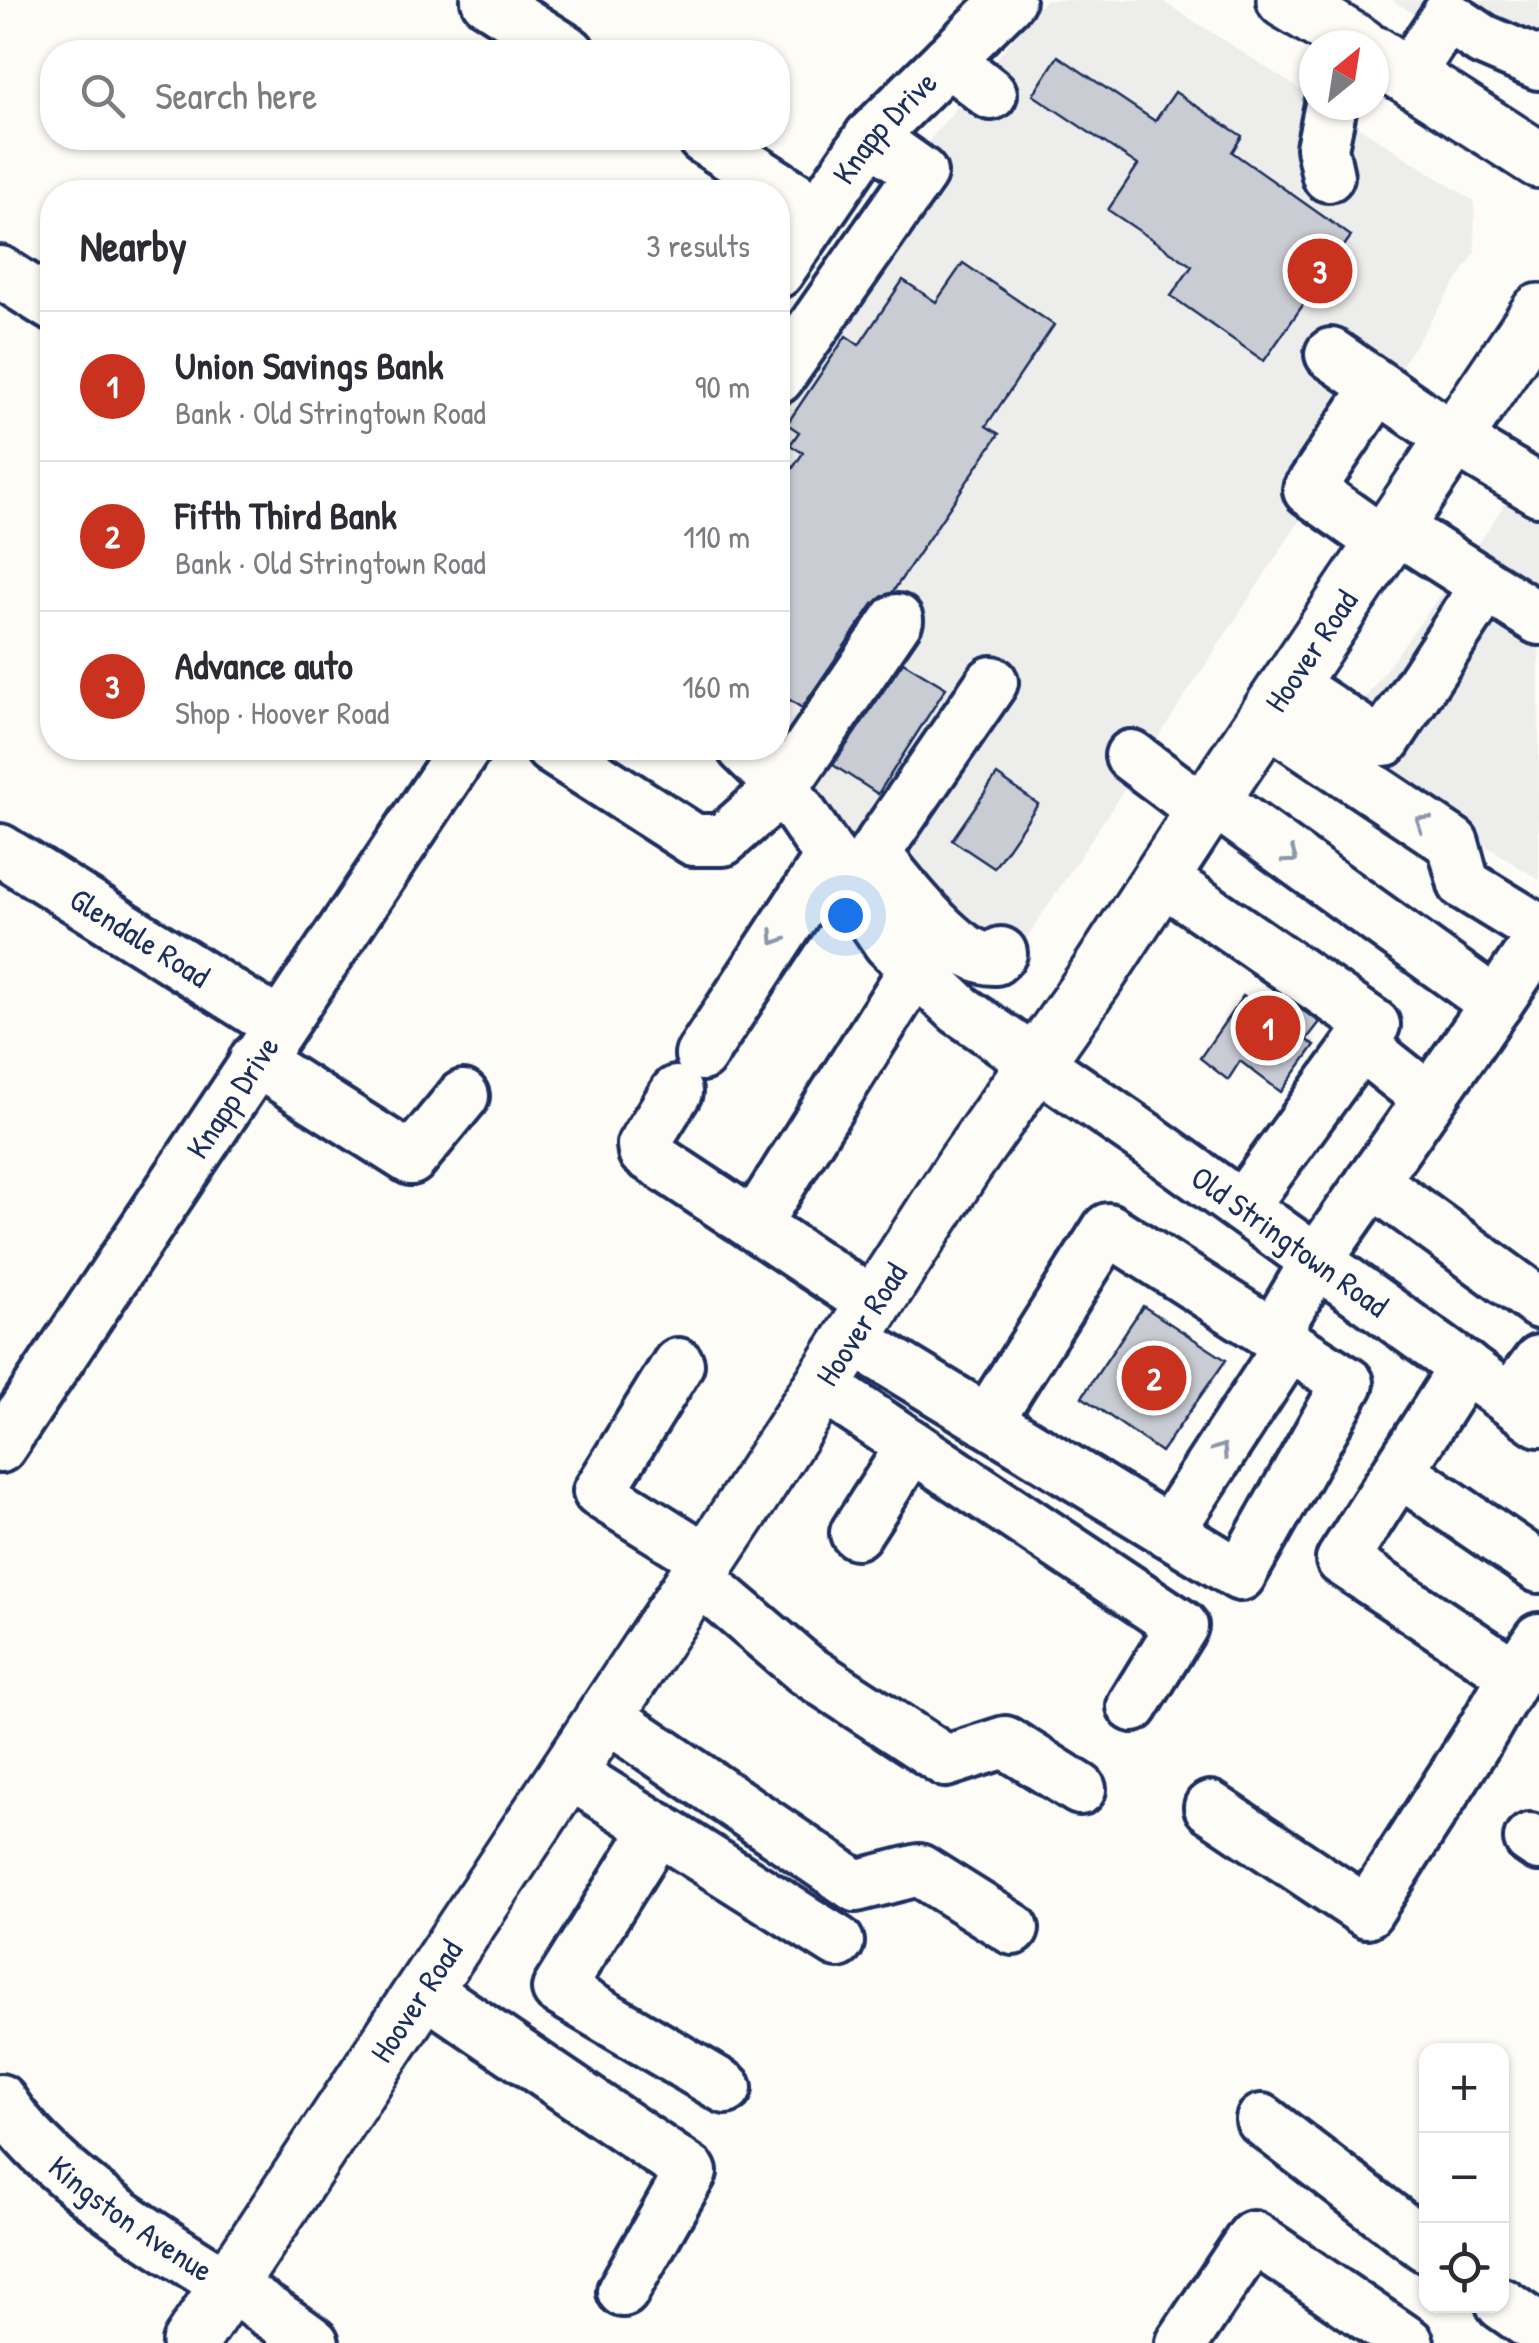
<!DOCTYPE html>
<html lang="en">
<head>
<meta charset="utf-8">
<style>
  :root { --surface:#fff; --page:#f7f7f7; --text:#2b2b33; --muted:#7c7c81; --line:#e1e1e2; --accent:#c8321e }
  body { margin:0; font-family:"Patrick Hand",sans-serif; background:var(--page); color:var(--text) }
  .controls { position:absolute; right:30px; bottom:30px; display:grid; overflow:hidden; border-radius:20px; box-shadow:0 2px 8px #0004 }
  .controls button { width:90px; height:90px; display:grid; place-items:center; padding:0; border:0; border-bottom:2px solid var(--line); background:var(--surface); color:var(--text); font:50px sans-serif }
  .compass { position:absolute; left:1299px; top:30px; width:90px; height:90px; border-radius:50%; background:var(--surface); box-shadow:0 2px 8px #0004; rotate:30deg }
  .you { position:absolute; left:845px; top:915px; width:35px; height:35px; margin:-25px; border:8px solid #fff; border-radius:50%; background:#1a73e8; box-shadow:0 0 0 15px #1a73e833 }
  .badge { display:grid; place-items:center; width:65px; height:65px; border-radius:50%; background:var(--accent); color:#fff; font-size:32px; font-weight:700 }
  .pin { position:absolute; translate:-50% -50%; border:5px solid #fff; box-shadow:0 2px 10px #0006 }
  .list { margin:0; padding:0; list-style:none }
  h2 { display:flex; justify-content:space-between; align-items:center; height:130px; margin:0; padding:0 40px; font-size:42px }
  h2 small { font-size:32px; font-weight:400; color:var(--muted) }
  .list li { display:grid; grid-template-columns:65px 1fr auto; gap:30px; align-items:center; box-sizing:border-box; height:150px; padding:0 40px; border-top:2px solid var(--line) }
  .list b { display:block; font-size:38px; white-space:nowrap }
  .list p { margin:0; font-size:32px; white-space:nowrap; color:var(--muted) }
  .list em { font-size:32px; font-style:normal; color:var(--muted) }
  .icon { flex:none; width:55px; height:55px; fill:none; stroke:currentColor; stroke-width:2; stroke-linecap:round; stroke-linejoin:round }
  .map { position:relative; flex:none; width:1539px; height:2343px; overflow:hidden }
  .search { position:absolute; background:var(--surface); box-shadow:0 2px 8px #0004; left:40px; top:40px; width:750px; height:110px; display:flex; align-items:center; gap:25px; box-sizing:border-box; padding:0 35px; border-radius:40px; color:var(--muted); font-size:38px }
  .panel { position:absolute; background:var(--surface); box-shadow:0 2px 8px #0004; left:40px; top:180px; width:750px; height:580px; border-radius:40px }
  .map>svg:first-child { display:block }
  .built { fill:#edeeec }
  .building { fill:#c9ccd3; stroke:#1b2f5e; stroke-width:2.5 }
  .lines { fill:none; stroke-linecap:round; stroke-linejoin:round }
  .minor-casing { stroke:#1b2f5e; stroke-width:58 }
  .major-casing { stroke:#1b2f5e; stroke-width:62 }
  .minor { stroke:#fdfcf7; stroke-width:50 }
  .major { stroke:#fdfcf7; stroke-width:55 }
  .oneway { stroke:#8c96aa }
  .labels { text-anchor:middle; stroke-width:10; stroke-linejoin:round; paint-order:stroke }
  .street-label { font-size:32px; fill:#1b2f5e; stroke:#fdfcf7 }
</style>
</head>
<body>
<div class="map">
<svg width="1539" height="2343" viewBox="0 0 1539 2343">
  <rect width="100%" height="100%" fill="#fdfcf7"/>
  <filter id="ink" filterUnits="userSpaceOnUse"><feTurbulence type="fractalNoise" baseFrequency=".01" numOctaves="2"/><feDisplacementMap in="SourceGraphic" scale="20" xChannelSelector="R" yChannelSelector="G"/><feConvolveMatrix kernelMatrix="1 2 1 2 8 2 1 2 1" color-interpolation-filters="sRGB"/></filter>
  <g filter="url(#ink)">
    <g class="built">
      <polygon points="1045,0 1161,0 1474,201 1475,253 998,982 973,971 836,826 778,748 778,356 891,187"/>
      <polygon points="1392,0 1539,0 1539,90 1528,86"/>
      <polygon points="1539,451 1539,880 1330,746 1487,531"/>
    </g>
    <g class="building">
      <polygon points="1058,56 1155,121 1175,92 1242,136 1232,152 1351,236 1264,361 1171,296 1192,266 1108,210 1138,165 1033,95"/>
      <polygon points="963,263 1054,325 986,426 999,434 892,593 873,604 802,708 778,692 778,490 803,453 790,445 799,432 787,424 846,336 859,345 903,280 936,302"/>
      <polygon points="903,662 946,688 878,794 833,765"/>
      <polygon points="997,775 1038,804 994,868 952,840"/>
      <polygon points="1243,996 1276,1017 1287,1000 1320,1022 1306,1040 1315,1045 1281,1092 1240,1061 1228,1080 1200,1058"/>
      <polygon points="1143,1306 1226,1360 1161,1452 1082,1397"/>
    </g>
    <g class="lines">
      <defs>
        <g id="minor">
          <polyline points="487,0 569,52"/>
          <polyline points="948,60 991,94"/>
          <polyline points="1408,75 1447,16 1483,40 1539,64"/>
          <polyline points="703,138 817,211"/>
          <polyline points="1328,176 1322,148 1331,105"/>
          <polyline points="0,272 52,305"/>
          <path id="s1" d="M778,272l92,-135 139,-137"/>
          <polyline points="1331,354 1454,439 1539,490"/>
          <polyline points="778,378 921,173 870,137"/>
          <polyline points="1378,387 1309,490 1384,543"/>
          <polyline points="1395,527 1539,619"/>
          <polyline points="1289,684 1374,740 1385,740 1486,586"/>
          <polyline points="1266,718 1453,843 1464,884 1539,930"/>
          <polyline points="551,748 694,840 723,840 783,787 897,620"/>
          <path id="s2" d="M743,748l40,39 106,156 71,67 187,129 392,282"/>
          <polyline points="1131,756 1204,811"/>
          <polyline points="1212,799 1496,1004 1539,940"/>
          <path id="s3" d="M0,850l279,175"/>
          <path d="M875,854c24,29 80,107 120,105l6,-6"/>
          <polyline points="1161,878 1374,1025 1242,1207"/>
          <polyline points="850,889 992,682"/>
          <polyline points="1360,1044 1429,1099"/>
          <polyline points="701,1055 831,857"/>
          <polyline points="255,1060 411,1159 463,1096"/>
          <polyline points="676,1092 643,1145 644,1152 875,1305"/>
          <polyline points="1372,1181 1539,1303"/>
          <polyline points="754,1225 915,969"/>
          <polyline points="1273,1335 1317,1260 1496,1004"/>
          <polyline points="853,1339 1240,1575 1348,1383 1108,1229 987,1421"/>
          <polyline points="678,1364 599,1492 708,1560"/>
          <polyline points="1465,1367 1342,1560 1515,1675 1539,1639"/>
          <polyline points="822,1386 1182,1626 1133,1706"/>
          <polyline points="1510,1400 1539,1361"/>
          <path id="s4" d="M0,1447l465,-699"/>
          <polyline points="1399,1471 1539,1567"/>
          <polyline points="1168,1532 1289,1346"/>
          <polyline points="856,1533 912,1446"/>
          <polyline points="697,1577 805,1669 946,1761 1005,1742 1080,1789"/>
          <polyline points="605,1715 856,1886 919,1870 1013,1929"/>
          <polyline points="568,1772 838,1942"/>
          <polyline points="1210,1807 1367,1912 1479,1737 1515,1675"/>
          <polyline points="658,1828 558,1989 726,2088"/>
          <polyline points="1530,1839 1539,1845"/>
          <polyline points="423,1989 691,2172 623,2291"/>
          <path id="s5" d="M0,2100c65,101 218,170 313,243"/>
          <polyline points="1262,2120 1426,2246"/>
          <polyline points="1502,2304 1539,2330"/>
          <polyline points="1182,2343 1253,2237 1408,2343"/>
        </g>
        <g id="major">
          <polyline points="1285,0 1360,45"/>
          <polyline points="1374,54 1539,160"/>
          <path id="s6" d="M190,2343l558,-843 217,-336 131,-187 134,-205 309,-460"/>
        </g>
      </defs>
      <use href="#minor" class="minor-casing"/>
      <use href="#major" class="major-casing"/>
      <use href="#minor" class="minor"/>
      <use href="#major" class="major"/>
    </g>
    <defs><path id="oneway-chevron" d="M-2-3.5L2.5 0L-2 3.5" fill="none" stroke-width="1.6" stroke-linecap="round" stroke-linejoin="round" transform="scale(2.5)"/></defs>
    <g class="oneway">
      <use href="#oneway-chevron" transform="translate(1422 822) rotate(-146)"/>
      <use href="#oneway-chevron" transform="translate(1291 857) rotate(36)"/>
      <use href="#oneway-chevron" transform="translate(776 938) rotate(123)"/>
      <use href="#oneway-chevron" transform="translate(1221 1450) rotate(-57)"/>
    </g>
  </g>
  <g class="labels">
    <g class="street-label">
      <text dy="11" stroke="none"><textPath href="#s1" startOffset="180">Knapp Drive</textPath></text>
      <text dy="11" stroke="none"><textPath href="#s6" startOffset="2030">Hoover Road</textPath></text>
      <text dy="11" stroke="none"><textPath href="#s3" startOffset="165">Glendale Road</textPath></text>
      <text dy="11" stroke="none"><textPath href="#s4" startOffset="420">Knapp Drive</textPath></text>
      <text dy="11" stroke="none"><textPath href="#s2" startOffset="745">Old Stringtown Road</textPath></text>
      <text dy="11" stroke="none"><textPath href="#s6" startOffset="1220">Hoover Road</textPath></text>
      <text dy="11" stroke="none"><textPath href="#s6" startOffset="410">Hoover Road</textPath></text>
      <text dy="11" stroke="none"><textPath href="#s5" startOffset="178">Kingston Avenue</textPath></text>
    </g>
  </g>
</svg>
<div class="controls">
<button>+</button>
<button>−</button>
<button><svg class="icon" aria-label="locate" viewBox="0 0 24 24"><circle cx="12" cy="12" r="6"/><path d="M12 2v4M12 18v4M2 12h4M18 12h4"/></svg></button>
</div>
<svg class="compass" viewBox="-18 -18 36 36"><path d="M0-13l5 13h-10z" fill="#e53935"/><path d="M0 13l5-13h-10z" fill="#7c7c81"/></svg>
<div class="you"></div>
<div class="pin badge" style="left:1268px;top:1028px">1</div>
<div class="pin badge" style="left:1154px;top:1378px">2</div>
<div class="pin badge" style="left:1320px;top:271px">3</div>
<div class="search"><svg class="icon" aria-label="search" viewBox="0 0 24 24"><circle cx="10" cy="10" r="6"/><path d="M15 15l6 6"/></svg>Search here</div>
<section class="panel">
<h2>Nearby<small>3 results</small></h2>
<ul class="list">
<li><span class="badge">1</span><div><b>Union Savings Bank</b><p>Bank · Old Stringtown Road</p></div><em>90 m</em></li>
<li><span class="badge">2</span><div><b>Fifth Third Bank</b><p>Bank · Old Stringtown Road</p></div><em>110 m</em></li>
<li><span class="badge">3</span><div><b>Advance auto</b><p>Shop · Hoover Road</p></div><em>160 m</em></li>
</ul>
</section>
</div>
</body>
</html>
